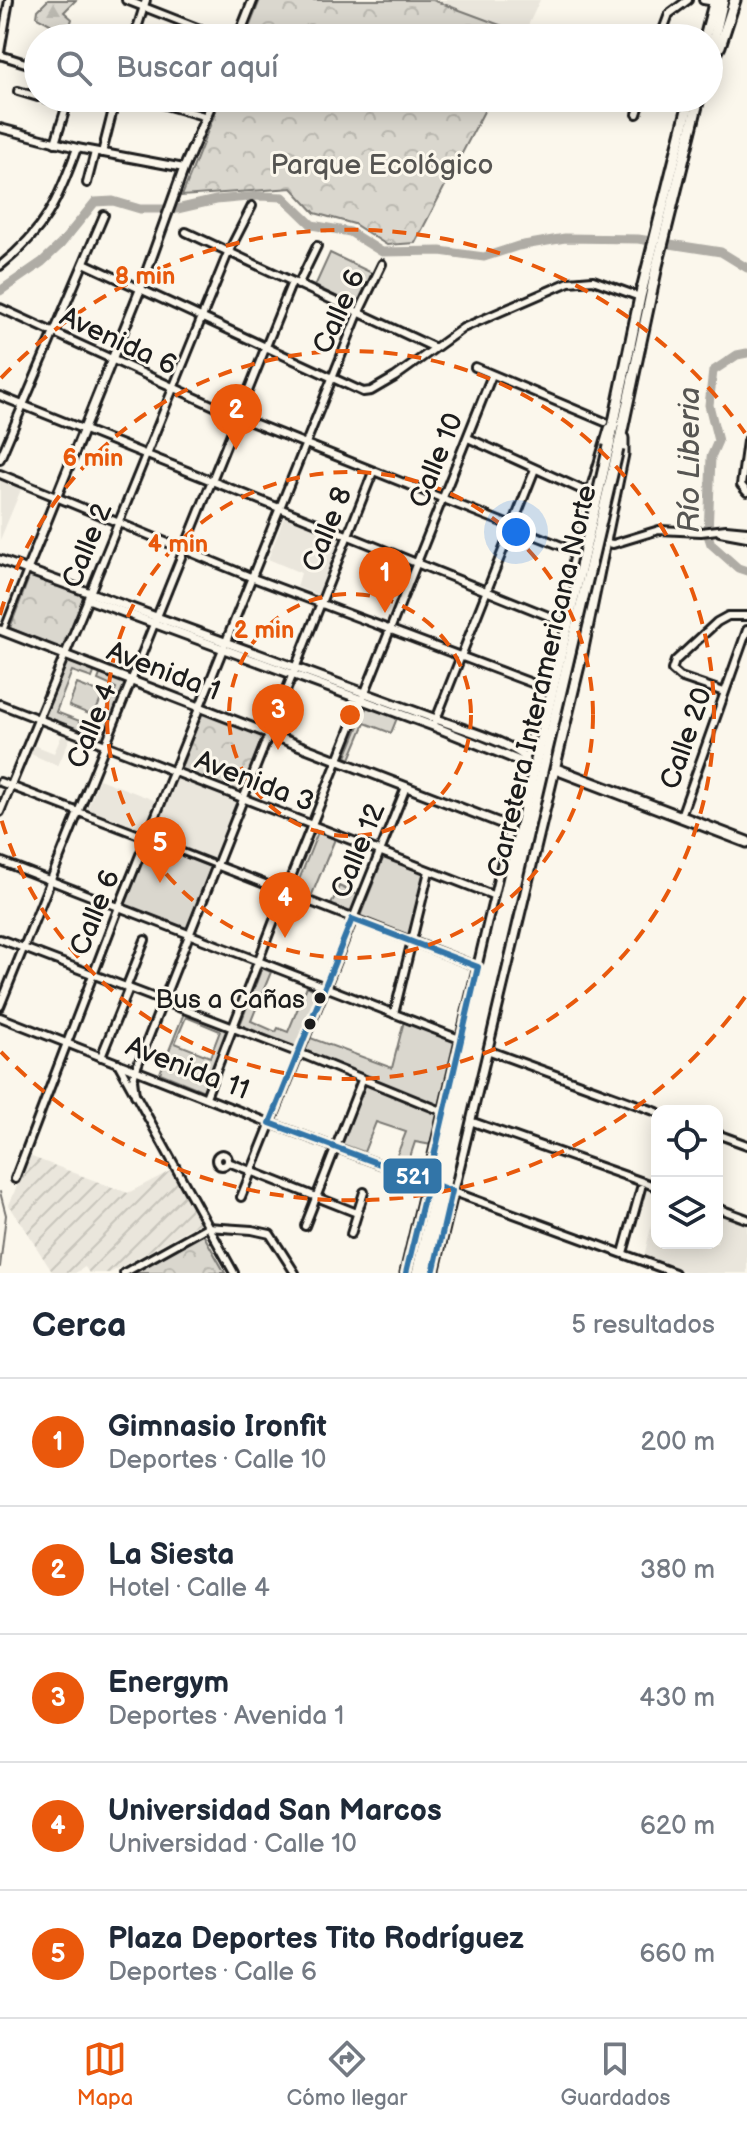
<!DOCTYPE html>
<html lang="es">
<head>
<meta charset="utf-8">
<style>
  :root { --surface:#fff; --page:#f6f6f7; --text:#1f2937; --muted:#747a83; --line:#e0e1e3; --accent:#ea580c }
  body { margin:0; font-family:"Balsamiq Sans",sans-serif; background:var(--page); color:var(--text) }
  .controls { position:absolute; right:24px; bottom:24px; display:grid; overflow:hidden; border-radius:16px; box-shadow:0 4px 20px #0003 }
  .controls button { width:72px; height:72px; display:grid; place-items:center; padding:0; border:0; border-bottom:2px solid var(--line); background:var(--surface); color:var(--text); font:40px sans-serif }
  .you { position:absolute; left:516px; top:532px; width:28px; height:28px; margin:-20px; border:6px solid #fff; border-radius:50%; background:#1a73e8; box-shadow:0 0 0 12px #1a73e833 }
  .badge { display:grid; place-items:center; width:52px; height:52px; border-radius:50%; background:var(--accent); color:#fff; font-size:26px; font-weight:700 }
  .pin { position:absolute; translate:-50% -66px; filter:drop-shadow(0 2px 4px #0008) }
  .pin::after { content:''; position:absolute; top:42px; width:28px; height:24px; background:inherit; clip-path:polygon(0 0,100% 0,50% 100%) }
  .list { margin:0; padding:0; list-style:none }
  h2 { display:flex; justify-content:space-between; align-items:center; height:104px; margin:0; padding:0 32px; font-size:34px }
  h2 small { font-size:26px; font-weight:400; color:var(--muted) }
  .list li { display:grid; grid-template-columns:52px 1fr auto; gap:24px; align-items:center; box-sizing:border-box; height:128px; padding:0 32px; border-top:2px solid var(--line) }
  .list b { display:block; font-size:30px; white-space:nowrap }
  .list p { margin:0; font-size:26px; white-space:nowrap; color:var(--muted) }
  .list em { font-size:26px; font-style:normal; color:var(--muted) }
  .icon { flex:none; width:44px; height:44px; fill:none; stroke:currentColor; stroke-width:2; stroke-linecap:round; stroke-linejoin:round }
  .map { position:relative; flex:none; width:747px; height:1273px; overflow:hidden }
  .search { position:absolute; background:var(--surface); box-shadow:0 4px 20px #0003; left:24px; right:24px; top:24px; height:88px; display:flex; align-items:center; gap:20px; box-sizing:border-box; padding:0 28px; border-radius:44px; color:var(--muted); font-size:30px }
  .sheet { height:744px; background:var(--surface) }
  nav { display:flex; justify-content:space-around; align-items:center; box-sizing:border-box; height:112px; border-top:2px solid var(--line); background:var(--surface); font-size:22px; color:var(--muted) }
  nav a { display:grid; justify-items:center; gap:4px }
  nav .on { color:var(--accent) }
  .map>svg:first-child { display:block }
  .built { fill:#eae6dc }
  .industrial { fill:url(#industrial-furrows) }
  .green { fill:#dad7ce; stroke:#7b7a75; stroke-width:2; fill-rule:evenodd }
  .forest { fill:url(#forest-firs); stroke:#7b7a75; stroke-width:2 }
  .park { fill:url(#park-crowns); stroke:#7b7a75; stroke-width:2 }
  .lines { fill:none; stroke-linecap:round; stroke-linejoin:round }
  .stream { stroke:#74726e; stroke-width:2 }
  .river { stroke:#afaca5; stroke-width:9 }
  .pedestrian-casing { stroke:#1c1c1c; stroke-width:10 }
  .minor-casing { stroke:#1c1c1c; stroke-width:12 }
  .tertiary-casing { stroke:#1c1c1c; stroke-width:13 }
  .primary-casing { stroke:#1c1c1c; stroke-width:15 }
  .trunk-casing { stroke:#1c1c1c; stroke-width:15 }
  .pedestrian { stroke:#fbf7ec; stroke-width:4 }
  .minor { stroke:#fbf7ec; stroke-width:6 }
  .tertiary { stroke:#fbf7ec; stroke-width:7 }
  .primary { stroke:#fbf7ec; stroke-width:9 }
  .trunk { stroke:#fbf7ec; stroke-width:9 }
  .trunk-bridge-casing { stroke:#1c1c1c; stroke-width:15; stroke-linecap:butt }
  .trunk-bridge { stroke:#fbf7ec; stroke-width:9 }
  .bus-1-casing { stroke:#fbf7ec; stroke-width:12 }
  .bus-1 { stroke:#3275a8; stroke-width:6 }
  .ring { fill:none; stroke:#e8590c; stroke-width:4; stroke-dasharray:14 10 }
  .bus-dot { fill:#1c1c1c; stroke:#fbf7ec; stroke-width:3 }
  .labels { text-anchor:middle; stroke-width:6; stroke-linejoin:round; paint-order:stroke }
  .bus-label { font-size:26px; fill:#1c1c1c; stroke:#fbf7ec; text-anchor:end }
  .park-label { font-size:28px; fill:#555451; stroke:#fbf7ec }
  .street-label { font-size:28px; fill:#1c1c1c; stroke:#fbf7ec }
  .water-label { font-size:30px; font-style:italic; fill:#575653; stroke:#fbf7ec }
  .centre { fill:#e8590c; stroke:#fbf7ec; stroke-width:4 }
  .ring-label { font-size:24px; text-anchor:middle; font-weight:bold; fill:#e8590c; stroke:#fbf7ec; stroke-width:6; stroke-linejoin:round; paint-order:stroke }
  .line-badge { stroke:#fbf7ec; stroke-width:3 }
  .badge-label { font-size:22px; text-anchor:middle; font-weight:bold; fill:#fff }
</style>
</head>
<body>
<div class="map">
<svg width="747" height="1273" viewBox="0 0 747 1273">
  <defs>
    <pattern id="industrial-furrows" width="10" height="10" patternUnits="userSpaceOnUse" patternTransform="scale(2)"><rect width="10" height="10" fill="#eae6dc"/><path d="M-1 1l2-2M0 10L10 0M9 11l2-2" fill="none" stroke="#c8c5bc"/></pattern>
    <pattern id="forest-firs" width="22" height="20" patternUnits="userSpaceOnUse" patternTransform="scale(2)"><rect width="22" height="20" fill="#dad7ce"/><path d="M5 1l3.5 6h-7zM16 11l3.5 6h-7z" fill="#bab8b0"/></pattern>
    <pattern id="park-crowns" width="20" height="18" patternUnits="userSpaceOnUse" patternTransform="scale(2)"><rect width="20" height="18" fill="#dad7ce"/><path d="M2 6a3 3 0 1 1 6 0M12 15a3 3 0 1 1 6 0" fill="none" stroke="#bab8b0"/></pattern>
  </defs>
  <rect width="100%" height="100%" fill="#fbf7ec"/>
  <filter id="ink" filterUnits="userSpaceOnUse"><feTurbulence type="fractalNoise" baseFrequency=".0125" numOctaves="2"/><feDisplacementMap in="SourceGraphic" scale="16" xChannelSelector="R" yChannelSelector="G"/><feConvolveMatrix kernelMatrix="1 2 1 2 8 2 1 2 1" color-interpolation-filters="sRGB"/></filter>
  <g filter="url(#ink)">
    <g class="built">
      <polygon points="434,0 540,0 524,34"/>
      <polygon points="0,477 22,487 0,540"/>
      <polygon points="285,515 340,538 318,595 297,587 301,573 268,559"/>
      <polygon points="62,735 70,738 58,766 31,754 34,745 54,753"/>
      <polygon points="176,777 238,801 215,861 153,837"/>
      <polygon points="99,779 159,802 146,836 86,812"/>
      <polygon points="657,1201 657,1243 717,1243 717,1213 747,1223 747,1273 689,1273 644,1257"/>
    </g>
    <polygon class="industrial" points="29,1156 128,1193 172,1170 201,1222 110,1273 89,1273 85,1267 75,1273 53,1273 9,1205"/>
    <g class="green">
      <polygon points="330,253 372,273 356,306 315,286"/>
      <polygon points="67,659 95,670 92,678 72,671 56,712 100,729 116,688 98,680 101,672 128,683 105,742 43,719"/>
      <polygon points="77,684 103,694 94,716 69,706"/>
      <polygon points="367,706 397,718 391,733 365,723 350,759 346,757"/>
      <polygon points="318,832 335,839 311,897 295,890"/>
      <polygon points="149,842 211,867 187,929 125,905"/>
      <polygon points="384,856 425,873 410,937 359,919"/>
      <polygon points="339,886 358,895 351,913 331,905"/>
      <polygon points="262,968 271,972 251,1021 276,1032 278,1028 288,1032 307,986 319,992 296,1048 240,1025"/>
      <path d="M184,1013l44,18 -24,60 -44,-18zM186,1017l34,14 -10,26 -35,-14z"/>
      <polygon points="404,1021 462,1043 448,1109 303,1051 308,1037 392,1068"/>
      <polygon points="363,1083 441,1114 432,1145 415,1142 406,1169 393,1165 406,1132 376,1122 364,1152 339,1143"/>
    </g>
    <polygon class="forest" points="48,0 76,0 64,12 72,19 66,38 47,38 53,32 54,26 37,17 38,10"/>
    <g class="park">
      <polygon points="260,0 433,0 524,34 522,38 245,38"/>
      <polygon points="221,98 491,98 415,243 387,245 354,224 315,213 292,188 182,196"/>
      <polygon points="30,575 84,596 63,650 10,628"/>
      <polygon points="202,712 263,735 241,794 180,771"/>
      <polygon points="203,1234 225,1273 134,1273"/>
    </g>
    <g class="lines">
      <polyline class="stream" points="0,1192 6,1215 0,1267"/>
      <g class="river">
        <polyline points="0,291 42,262 61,244 95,202 113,201 140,209 177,209 216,200 259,196 283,197 312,225 350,232 382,252 440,251 484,257 518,246 565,238 638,239 721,252 747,268"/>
        <polyline points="747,353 737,355 713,371 709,405 718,441 711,457 708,535 711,544 738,568 747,571"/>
      </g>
      <defs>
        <g id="pedestrian">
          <polyline points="3,631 27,570"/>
          <polyline points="147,838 216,865"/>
        </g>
        <g id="minor">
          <polyline points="126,0 223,38"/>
          <polyline points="703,0 709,1"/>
          <polyline points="134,38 146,0"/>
          <polyline points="660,38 669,14 688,0"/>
          <polyline points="0,52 9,0"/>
          <polyline points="0,55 38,67"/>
          <polyline points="18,91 38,97"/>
          <polyline points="44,98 67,104"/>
          <polyline points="141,98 207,117"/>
          <polyline points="637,114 642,98"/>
          <polyline points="0,128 77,148 184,168"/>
          <polyline points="55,143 69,98"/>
          <polyline points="102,153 116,98"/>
          <polyline points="87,183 95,152"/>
          <polyline points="186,232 433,347"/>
          <polyline points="84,263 363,392 371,391 395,377 463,328 569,282 593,280 640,297"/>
          <path d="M0,266c45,-36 58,-65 77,-118"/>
          <polyline points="298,285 317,246"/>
          <polyline points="0,308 238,417 577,552"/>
          <polyline points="475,367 605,422"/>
          <polyline points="0,396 561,621"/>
          <polyline points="468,438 587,492"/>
          <polyline points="747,441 741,485 747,492"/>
          <polyline points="0,459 104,215"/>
          <polyline points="0,474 253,578 545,688"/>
          <polyline points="720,532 747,537"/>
          <polyline points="606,543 613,544 659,530 701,532 726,529 747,531"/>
          <polyline points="90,593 228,253 252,206"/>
          <polyline points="724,692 680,677 672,670 675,661 717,622 728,616 747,616"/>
          <polyline points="0,704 495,896"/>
          <polyline points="435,722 535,469"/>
          <polyline points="0,782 147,838"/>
          <polyline points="0,812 88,599"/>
          <polyline points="681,816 747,630"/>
          <polyline points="0,861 462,1040"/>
          <polyline points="216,865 478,967"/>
          <polyline points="0,939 299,1053 444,1112"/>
          <polyline points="126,988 145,940"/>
          <polyline points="0,1006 292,282"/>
          <polyline points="394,1014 429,871"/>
          <polyline points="0,1017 270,1123 441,1187"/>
          <polyline points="487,1050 657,1112"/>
          <polyline points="101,1057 129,988"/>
          <polyline points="118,1063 234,1273"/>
          <polyline points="135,1095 133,1079 136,1069 373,472"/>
          <polyline points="206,1097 285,892 492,375"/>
          <polyline points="470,1121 657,1187"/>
          <polyline points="717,1134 747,1145"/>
          <circle cx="222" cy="1160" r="6"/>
          <polyline points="228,1162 357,1213"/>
          <polyline points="15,1179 119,907 358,314 382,264"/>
          <polyline points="451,1191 675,1273"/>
          <polyline points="241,1197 406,787"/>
          <polyline points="717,1208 747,1219"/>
          <polyline points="305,1226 362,1080"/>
          <polyline points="351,1234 364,1192"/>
          <polyline points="623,1253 641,1188"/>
          <polyline points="124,1273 207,1227 252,1230 270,1234 295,1273"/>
        </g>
        <g id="tertiary">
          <polyline points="238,38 253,0"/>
          <path d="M0,560l436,159c21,8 79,25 92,41"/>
          <polyline points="27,570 140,290 184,168 214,98"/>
          <polyline points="90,593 88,599 433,726 522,762 528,760"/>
          <polyline points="0,630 513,828"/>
        </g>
        <g id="primary">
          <polyline points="548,766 747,842"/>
          <polyline points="406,1273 591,493 610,429"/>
          <polyline points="433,1273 582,653 623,454 623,438"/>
        </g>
        <g id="trunk">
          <polyline points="705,38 715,0"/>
          <polyline points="709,59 723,0"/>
          <polyline points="709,67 720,46 735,0"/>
          <polyline points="609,446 640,297 690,98"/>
          <polyline points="618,449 657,266 699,98"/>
        </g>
      </defs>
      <use href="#pedestrian" class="pedestrian-casing"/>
      <use href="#minor" class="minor-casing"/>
      <use href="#tertiary" class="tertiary-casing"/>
      <use href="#primary" class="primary-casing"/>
      <use href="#trunk" class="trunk-casing"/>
      <use href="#pedestrian" class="pedestrian"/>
      <use href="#minor" class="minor"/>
      <use href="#tertiary" class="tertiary"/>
      <use href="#primary" class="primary"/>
      <use href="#trunk" class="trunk"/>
      <defs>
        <g id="trunk-bridge">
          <polyline points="417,1273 609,446"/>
          <polyline points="424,1273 618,449"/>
        </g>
      </defs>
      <use href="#trunk-bridge" class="trunk-bridge-casing"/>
      <use href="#trunk-bridge" class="trunk-bridge"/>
      <defs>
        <g id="bus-1">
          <polygon points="352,919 478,967 428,1182 270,1123"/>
          <polyline points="428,1182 452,1191 433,1273"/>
          <polyline points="406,1273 428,1182"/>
        </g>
      </defs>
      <use href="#bus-1" class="bus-1-casing"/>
      <use href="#bus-1" class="bus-1"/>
    </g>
  </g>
  <g class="ring">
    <circle cx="350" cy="715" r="121"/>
    <circle cx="350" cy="715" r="243"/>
    <path d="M0 615A364 364 0 1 1 0 815"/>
    <path d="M745 997A485 485 0 0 1 1 1052M1 378A485 485 0 0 1 745 433"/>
  </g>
  <g class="bus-dot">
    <circle cx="320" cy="998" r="7"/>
    <circle cx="310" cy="1024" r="7"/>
  </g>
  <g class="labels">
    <g class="bus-label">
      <text x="305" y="1008">Bus a Cañas</text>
    </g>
    <g class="park-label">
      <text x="382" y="174">Parque Ecológico</text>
    </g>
    <g class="street-label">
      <text transform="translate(338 311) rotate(-66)" y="10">Calle 6</text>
      <text transform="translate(119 340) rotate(25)" y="10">Avenida 6</text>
      <text transform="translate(435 460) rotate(-68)" y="10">Calle 10</text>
      <text transform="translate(326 529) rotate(-68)" y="10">Calle 8</text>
      <text transform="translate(86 545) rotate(-68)" y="10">Calle 2</text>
      <text transform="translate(164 670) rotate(21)" y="10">Avenida 1</text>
      <text transform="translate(541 681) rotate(-77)" y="10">Carretera Interamericana Norte</text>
      <text transform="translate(91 725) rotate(-68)" y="10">Calle 4</text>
      <text transform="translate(685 738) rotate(-71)" y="10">Calle 20</text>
      <text transform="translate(255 780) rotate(21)" y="10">Avenida 3</text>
      <text transform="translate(357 850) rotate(-68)" y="10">Calle 12</text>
      <text transform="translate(94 912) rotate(-68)" y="10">Calle 6</text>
      <text transform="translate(188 1067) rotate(21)" y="10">Avenida 11</text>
    </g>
    <g class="water-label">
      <text transform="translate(689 460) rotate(-90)" y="10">Río Liberia</text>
    </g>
  </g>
  <circle cx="350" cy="715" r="12" class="centre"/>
  <g class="ring-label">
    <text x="145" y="284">8 min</text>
    <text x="93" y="466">6 min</text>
    <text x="178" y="552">4 min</text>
    <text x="264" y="638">2 min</text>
  </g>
  <rect class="line-badge" x="382" y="1157" width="61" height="38" rx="8" fill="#3275a8"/>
  <g class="badge-label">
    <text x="413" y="1184">521</text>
  </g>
</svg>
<div class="controls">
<button><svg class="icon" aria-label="locate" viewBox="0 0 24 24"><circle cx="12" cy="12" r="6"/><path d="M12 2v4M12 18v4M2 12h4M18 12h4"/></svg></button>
<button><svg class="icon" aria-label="layers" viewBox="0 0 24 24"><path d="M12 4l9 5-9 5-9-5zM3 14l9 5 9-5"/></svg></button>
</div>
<div class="you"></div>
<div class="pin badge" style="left:385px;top:613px">1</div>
<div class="pin badge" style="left:236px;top:450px">2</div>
<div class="pin badge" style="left:278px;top:750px">3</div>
<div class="pin badge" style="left:285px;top:938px">4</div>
<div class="pin badge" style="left:160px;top:883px">5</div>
<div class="search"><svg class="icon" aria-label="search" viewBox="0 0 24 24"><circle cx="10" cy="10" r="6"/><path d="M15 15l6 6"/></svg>Buscar aquí</div>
</div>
<section class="sheet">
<h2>Cerca<small>5 resultados</small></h2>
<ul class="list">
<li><span class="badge">1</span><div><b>Gimnasio Ironfit</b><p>Deportes · Calle 10</p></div><em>200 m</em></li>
<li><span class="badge">2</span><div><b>La Siesta</b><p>Hotel · Calle 4</p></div><em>380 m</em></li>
<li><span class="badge">3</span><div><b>Energym</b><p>Deportes · Avenida 1</p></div><em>430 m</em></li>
<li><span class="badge">4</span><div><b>Universidad San Marcos</b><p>Universidad · Calle 10</p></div><em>620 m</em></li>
<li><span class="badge">5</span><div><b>Plaza Deportes Tito Rodríguez</b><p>Deportes · Calle 6</p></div><em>660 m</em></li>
</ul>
</section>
<nav>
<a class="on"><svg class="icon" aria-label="map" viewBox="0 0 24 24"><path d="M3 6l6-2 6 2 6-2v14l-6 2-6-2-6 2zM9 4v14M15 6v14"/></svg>Mapa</a>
<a><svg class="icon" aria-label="directions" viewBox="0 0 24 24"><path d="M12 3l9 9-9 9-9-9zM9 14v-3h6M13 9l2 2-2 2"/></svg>Cómo llegar</a>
<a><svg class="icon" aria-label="saved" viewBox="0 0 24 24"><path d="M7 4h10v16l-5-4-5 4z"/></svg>Guardados</a>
</nav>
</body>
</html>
